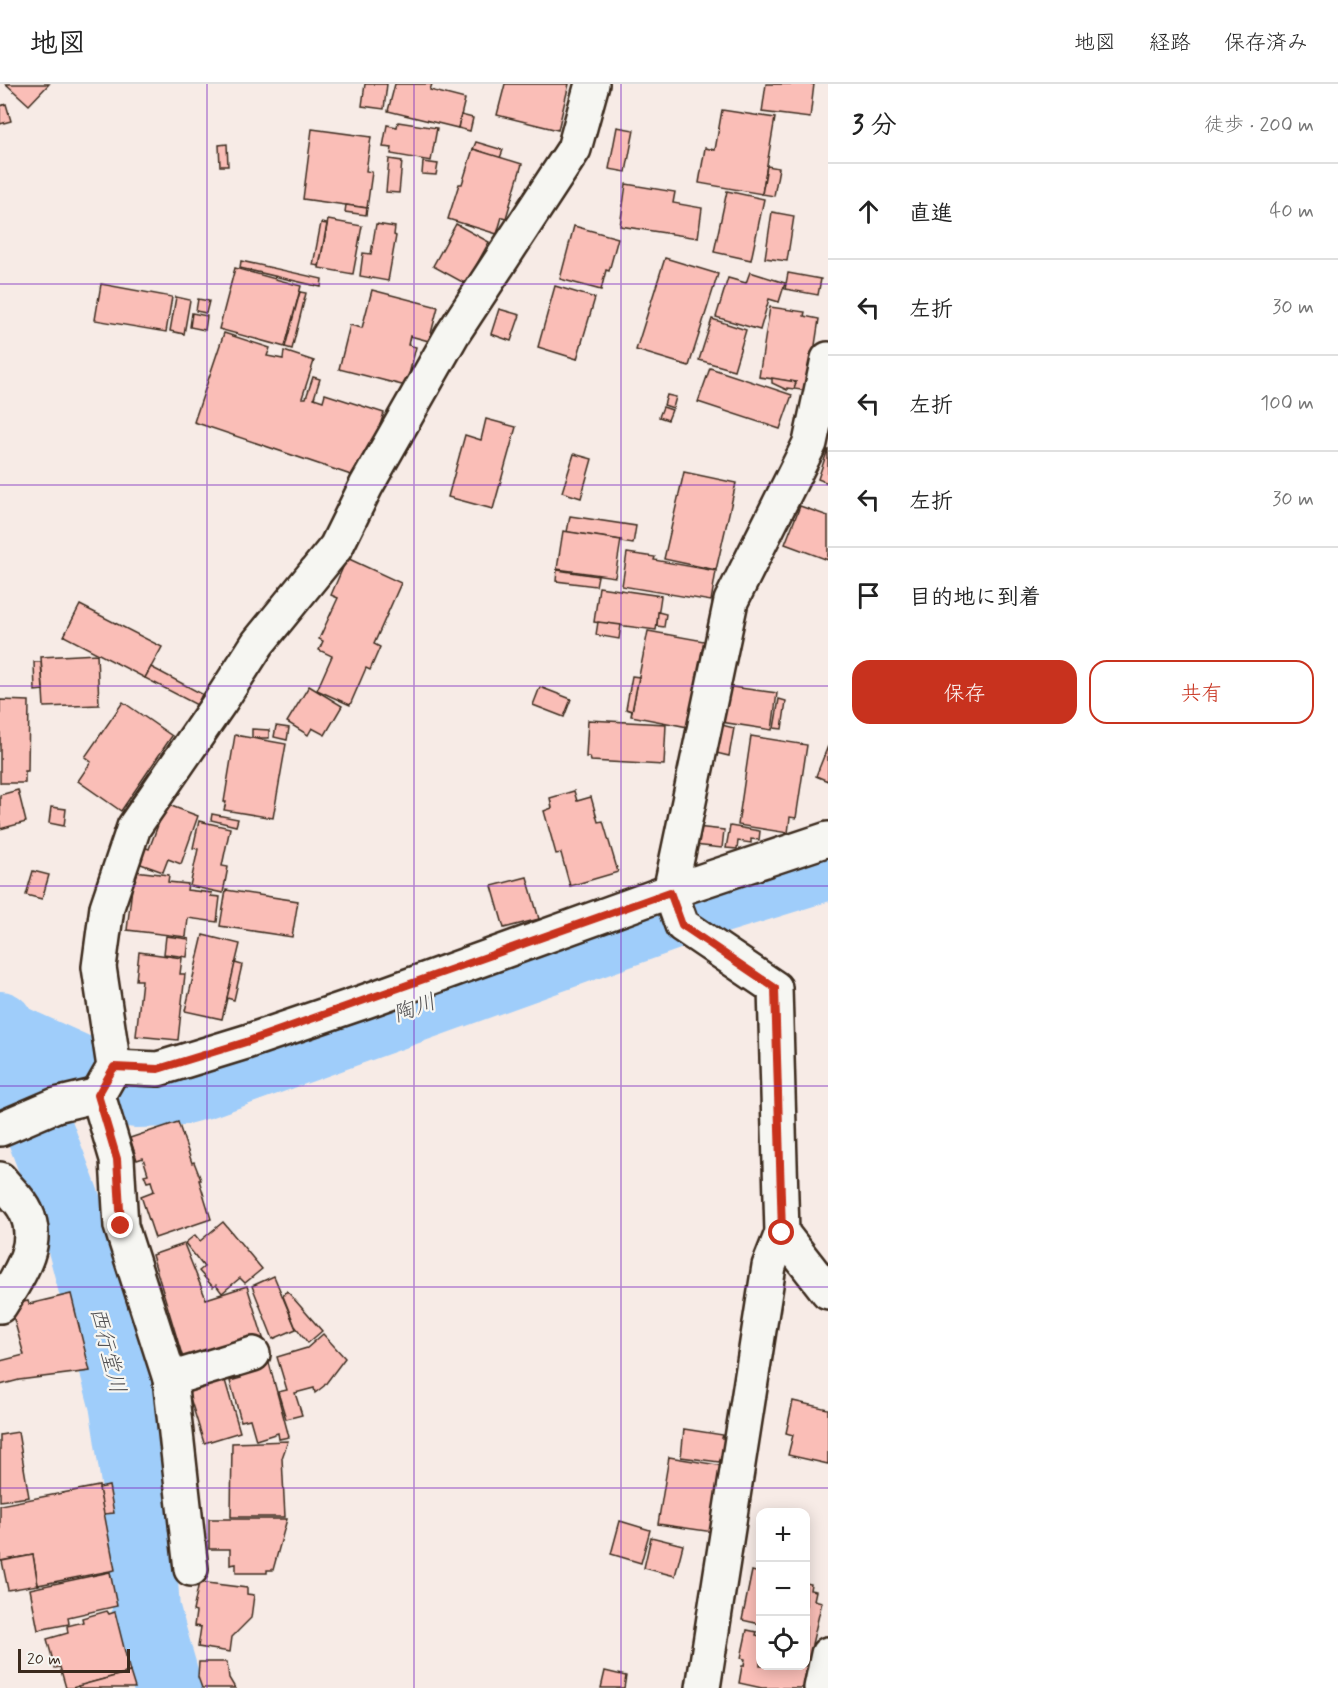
<!DOCTYPE html>
<html lang="ja">
<head>
<meta charset="utf-8">
<style>
  :root { --surface:#fff; --page:#f6f6f6; --text:#222; --muted:#767676; --line:#e0e0e0; --accent:#c8321e }
  body { margin:0; font-family:Mynerve,"Klee One",sans-serif; background:var(--page); color:var(--text) }
  .controls { position:absolute; right:18px; bottom:18px; display:grid; overflow:hidden; border-radius:12px; box-shadow:0 3px 15px #0003 }
  .controls button { width:54px; height:54px; display:grid; place-items:center; padding:0; border:0; border-bottom:2px solid var(--line); background:var(--surface); color:var(--text); font:30px sans-serif }
  .scale { position:absolute; left:18px; bottom:15px; width:112px; box-sizing:border-box; padding-left:6px; border:3px solid #3b2a1e; border-top:0; font-size:16px; line-height:21px; white-space:nowrap; color:#3b2a1e; -webkit-text-stroke:4px #f6f6f2; paint-order:stroke }
  .stop { position:absolute; width:18px; height:18px; margin:-14px; border:4px solid #c8321e; border-radius:50%; background:#fff }
  .stop.end { background:#c8321e; border-color:#fff; box-shadow:0 2px 6px #0008 }
  .list { margin:0; padding:0; list-style:none }
  h2 { display:flex; justify-content:space-between; align-items:center; height:78px; margin:0; padding:0 24px; font-size:26px }
  h2 small { font-size:20px; font-weight:400; color:var(--muted) }
  .list li { display:grid; grid-template-columns:39px 1fr auto; gap:18px; align-items:center; box-sizing:border-box; height:96px; padding:0 24px; border-top:2px solid var(--line) }
  .list b { display:block; font-size:22px; white-space:nowrap }
  .list em { font-size:20px; font-style:normal; color:var(--muted) }
  .actions { display:flex; gap:12px; padding:18px 24px }
  .actions a { flex:1; padding:14px 0; border:2px solid var(--accent); border-radius:18px; text-align:center; font-size:21px; color:var(--accent) }
  .actions .main { background:var(--accent); color:#fff }
  .icon { flex:none; width:33px; height:33px; fill:none; stroke:currentColor; stroke-width:2; stroke-linecap:round; stroke-linejoin:round }
  .map { position:relative; flex:none; width:828px; height:1604px; overflow:hidden }
  header { display:flex; align-items:center; gap:36px; box-sizing:border-box; height:84px; padding:0 30px; background:var(--surface); border-bottom:2px solid var(--line) }
  header strong { font-size:28px }
  nav { display:flex; gap:33px; margin-inline-start:auto; font-size:21px }
  main { display:flex }
  aside { flex:1; background:var(--surface) }
  .map>svg:first-child { display:block }
  .lines { fill:none; stroke-linecap:round; stroke-linejoin:round }
  .river { stroke:#9fcdfa; stroke-width:68 }
  .building { fill:#fabeb7; stroke:#3b2a1e; stroke-width:1.5 }
  .minor-casing { stroke:#3b2a1e; stroke-width:38 }
  .minor { stroke:#f6f6f2; stroke-width:33 }
  .route { stroke:#c8321e; stroke-width:8 }
  .grid { fill:none; stroke:#7b2cbf; stroke-width:1.5; stroke-opacity:0.55 }
  .labels { text-anchor:middle; stroke-width:4.5; stroke-linejoin:round; paint-order:stroke }
  .water-label { font-size:22px; font-style:italic; fill:#545355; stroke:#f6f6f2 }
</style>
</head>
<body>
<header>
<strong>地図</strong>
<nav><a>地図</a><a>経路</a><a>保存済み</a></nav>
</header>
<main>
<div class="map">
<svg width="828" height="1604" viewBox="0 0 828 1604">
  <rect width="100%" height="100%" fill="#f7ebe6"/>
  <filter id="ink" filterUnits="userSpaceOnUse"><feTurbulence type="fractalNoise" baseFrequency=".0167" numOctaves="2"/><feDisplacementMap in="SourceGraphic" scale="12" xChannelSelector="R" yChannelSelector="G"/><feConvolveMatrix kernelMatrix="1 2 1 2 8 2 1 2 1" color-interpolation-filters="sRGB"/></filter>
  <g filter="url(#ink)">
    <g class="lines">
      <g class="river">
        <polyline points="0,941 79,1152 123,1319 139,1424 146,1526 168,1604"/>
        <polyline points="3,950 135,1010 173,1009 202,1001 705,820 828,782"/>
      </g>
    </g>
    <g class="building">
      <polygon points="6,0 49,0 29,21"/>
      <polygon points="365,0 387,0 384,25 362,22"/>
      <polygon points="395,0 432,0 430,6 465,15 458,44 388,27"/>
      <polygon points="505,0 569,0 558,46 497,31"/>
      <polygon points="766,0 814,0 810,34 762,28"/>
      <polygon points="6,20 11,37 0,40 0,22"/>
      <polygon points="722,26 775,34 762,110 699,99 705,64 715,66"/>
      <polygon points="461,31 473,34 470,47 458,44"/>
      <polygon points="398,38 437,44 431,77 391,70 392,64 383,63 387,41 397,43"/>
      <polygon points="617,43 634,46 626,88 609,85"/>
      <polygon points="312,45 371,53 366,87 372,88 367,124 303,115"/>
      <polygon points="476,58 503,66 500,74 473,65"/>
      <polygon points="227,60 228,82 220,82 219,61"/>
      <polygon points="473,65 522,80 506,134 502,133 497,150 448,135 459,100 462,100"/>
      <polygon points="389,75 402,77 399,109 386,108"/>
      <polygon points="423,78 438,80 436,91 422,90"/>
      <polygon points="767,82 779,84 774,112 762,110"/>
      <polygon points="626,100 675,108 673,119 702,124 698,154 620,142"/>
      <polygon points="727,107 764,115 751,176 714,168"/>
      <polygon points="346,121 367,124 366,131 345,128"/>
      <polygon points="772,128 794,132 787,177 765,174"/>
      <polygon points="328,136 362,142 353,190 319,184"/>
      <polygon points="321,139 327,140 319,182 313,181"/>
      <polygon points="376,140 395,143 394,151 396,152 388,197 360,192 363,169 371,170"/>
      <polygon points="456,140 489,158 466,200 433,182"/>
      <polygon points="574,142 618,154 609,187 606,186 601,206 560,195"/>
      <polygon points="665,174 718,190 689,282 636,266"/>
      <polygon points="241,177 322,195 321,203 240,184"/>
      <polygon points="235,184 301,202 285,263 219,245"/>
      <polygon points="750,188 785,199 779,218 769,215 760,246 716,233 728,194 746,199"/>
      <polygon points="788,189 821,195 818,211 785,205"/>
      <polygon points="101,200 172,213 166,248 95,236"/>
      <polygon points="555,202 595,214 577,275 538,263"/>
      <polygon points="372,206 438,223 429,257 410,252 408,261 416,263 406,302 339,285 350,241 362,244"/>
      <polygon points="300,208 306,209 292,265 285,263"/>
      <polygon points="176,213 190,216 184,250 170,247"/>
      <polygon points="198,215 209,217 206,229 196,227"/>
      <polygon points="770,223 805,228 804,232 819,235 808,307 794,305 796,298 759,293"/>
      <polygon points="499,225 520,231 511,257 491,250"/>
      <polygon points="192,229 207,232 205,246 190,243"/>
      <polygon points="712,235 746,246 734,286 699,276"/>
      <polygon points="224,249 270,264 267,272 283,275 284,267 314,277 302,314 306,314 313,293 320,295 314,314 323,317 325,310 384,329 379,344 351,391 194,338"/>
      <polygon points="710,284 792,311 780,345 698,318"/>
      <polygon points="772,294 796,298 794,305 787,304 787,306 772,299"/>
      <polygon points="667,311 676,313 673,324 664,321"/>
      <polygon points="663,323 672,326 668,336 659,333"/>
      <polygon points="486,335 516,343 493,425 448,413 465,351 481,356"/>
      <polygon points="828,365 828,399 818,395"/>
      <polygon points="574,370 592,375 581,414 562,408"/>
      <polygon points="684,388 736,399 716,486 664,475"/>
      <polygon points="800,422 828,432 828,476 785,460"/>
      <polygon points="570,432 636,442 633,460 620,458 621,456 567,448"/>
      <polygon points="563,447 621,456 615,493 557,485"/>
      <polygon points="627,469 655,473 654,476 716,487 711,517 622,502"/>
      <polygon points="347,474 401,499 374,560 380,563 370,586 366,584 350,621 317,606 332,572 319,566 323,557 319,555 338,514 331,511"/>
      <polygon points="557,486 598,492 596,502 556,497"/>
      <polygon points="599,503 661,512 656,546 594,538"/>
      <polygon points="80,521 162,563 145,594 64,552"/>
      <polygon points="658,528 666,530 664,543 657,542"/>
      <polygon points="598,538 621,541 619,555 596,551"/>
      <polygon points="648,547 704,557 688,643 631,632"/>
      <polygon points="97,570 99,621 44,623 41,573"/>
      <polygon points="34,578 41,578 43,606 35,607"/>
      <polygon points="151,583 202,610 197,621 145,594"/>
      <polygon points="632,592 639,593 632,627 626,625"/>
      <polygon points="309,602 342,622 325,651 312,644 308,651 287,638"/>
      <polygon points="725,602 777,609 772,646 721,638"/>
      <polygon points="540,603 571,615 564,633 533,621"/>
      <polygon points="779,615 786,617 782,645 774,644"/>
      <polygon points="0,616 29,617 28,687 25,687 25,699 0,699"/>
      <polygon points="123,618 172,652 121,727 78,697 91,678 85,673"/>
      <polygon points="588,636 666,640 664,681 591,677 590,673 586,673"/>
      <polygon points="718,640 734,644 729,672 712,668"/>
      <polygon points="276,642 289,644 287,656 274,653"/>
      <polygon points="252,645 269,646 269,654 252,654"/>
      <polygon points="235,651 286,660 273,734 224,726 226,718 224,718"/>
      <polygon points="751,652 807,661 796,734 790,733 788,749 738,741"/>
      <polygon points="828,662 828,697 816,692"/>
      <polygon points="18,706 26,738 0,745 0,711"/>
      <polygon points="574,707 577,717 591,713 598,738 603,737 618,788 570,802 561,769 556,770 544,727 552,724 550,714"/>
      <polygon points="166,720 198,732 181,780 168,775 163,788 138,779 144,763 149,765"/>
      <polygon points="51,723 66,725 64,742 49,739"/>
      <polygon points="212,730 238,735 236,742 211,736"/>
      <polygon points="199,737 230,744 222,782 228,783 223,809 190,802 198,765 193,764"/>
      <polygon points="730,742 760,747 759,756 751,755 751,759 738,757 737,765 726,764"/>
      <polygon points="696,743 724,746 722,764 694,761"/>
      <polygon points="33,787 49,791 42,815 26,811"/>
      <polygon points="134,787 169,791 168,798 188,800 187,806 212,809 211,812 220,813 217,838 188,834 186,853 127,846"/>
      <polygon points="527,793 539,835 504,844 492,802"/>
      <polygon points="226,806 298,817 292,853 220,842"/>
      <polygon points="203,851 240,860 222,935 185,927"/>
      <polygon points="166,852 189,855 187,873 164,870"/>
      <polygon points="139,868 182,874 180,890 185,890 178,956 136,952 142,896 136,896"/>
      <polygon points="235,879 242,881 234,916 227,914"/>
      <polygon points="178,1038 192,1079 194,1078 201,1096 199,1096 211,1135 155,1154 141,1112 154,1107 151,1097 147,1098 144,1091 148,1090 143,1074 137,1076 130,1054"/>
      <polygon points="223,1138 262,1185 245,1199 240,1194 222,1209 216,1201 213,1203 199,1187 204,1183 185,1159 195,1151 200,1157"/>
      <polygon points="184,1160 206,1215 247,1202 264,1257 185,1281 152,1171"/>
      <polygon points="274,1192 296,1245 273,1255 252,1202"/>
      <polygon points="287,1207 322,1247 308,1259 295,1242 283,1212"/>
      <polygon points="71,1210 90,1287 19,1296 0,1301 0,1277 24,1271 10,1221 28,1217 29,1220"/>
      <polygon points="323,1250 345,1274 324,1302 315,1309 314,1304 295,1309 302,1331 286,1335 278,1308 287,1306 277,1273 307,1264"/>
      <polygon points="268,1275 289,1353 279,1355 278,1349 256,1356 250,1335 241,1337 230,1297 241,1294 238,1287"/>
      <polygon points="224,1293 240,1348 204,1359 187,1304"/>
      <polygon points="793,1317 828,1325 828,1380 788,1371 793,1351 786,1349"/>
      <polygon points="684,1345 723,1351 722,1354 727,1354 725,1377 720,1376 719,1378 681,1373"/>
      <polygon points="18,1348 29,1413 0,1417 0,1351"/>
      <polygon points="288,1357 282,1374 285,1433 231,1433 232,1359"/>
      <polygon points="669,1373 724,1382 713,1448 658,1440"/>
      <polygon points="99,1402 115,1486 38,1501 33,1471 0,1477 0,1421"/>
      <polygon points="109,1402 114,1429 104,1430 99,1404"/>
      <polygon points="209,1435 287,1435 273,1486 267,1486 267,1489 236,1489 236,1480 230,1481 230,1465 209,1465"/>
      <polygon points="620,1437 650,1446 641,1479 611,1470"/>
      <polygon points="651,1453 683,1461 675,1492 644,1484"/>
      <polygon points="33,1471 38,1501 8,1506 2,1477"/>
      <polygon points="752,1487 760,1489 760,1540 742,1536"/>
      <polygon points="110,1488 117,1522 68,1533 69,1540 38,1546 30,1505"/>
      <polygon points="199,1498 247,1504 247,1510 254,1511 251,1534 232,1553 230,1568 198,1563 201,1543 194,1542 196,1528 193,1527"/>
      <polygon points="806,1499 811,1500 810,1506 816,1507 814,1516 822,1518 812,1560 815,1560 808,1601 803,1604 762,1604 739,1599 742,1582 744,1582 745,1575 741,1574 747,1546 757,1548 756,1551 760,1552 760,1582 806,1582"/>
      <polygon points="107,1527 109,1530 115,1528 130,1588 72,1604 66,1604 60,1583 55,1584 47,1555 68,1549 67,1542 83,1538 82,1534"/>
      <polygon points="199,1578 227,1578 229,1594 235,1604 202,1604 198,1593"/>
      <polygon points="605,1587 626,1592 624,1604 601,1604"/>
      <polygon points="130,1588 135,1604 79,1604 78,1602"/>
    </g>
    <g class="lines">
      <defs>
        <g id="minor">
          <polyline points="828,275 810,359 731,517 670,808 682,841 775,904 782,1149 828,1208"/>
          <polyline points="114,983 158,985 246,958 366,917 654,813 828,755"/>
          <polyline points="0,1045 56,1021 98,1011"/>
          <path d="M0,1095c8,11 21,21 26,33 16,33 -9,66 -26,94"/>
          <polyline points="170,1295 253,1270"/>
          <polyline points="191,1485 170,1295 121,1142 117,1075 98,1011 114,983 99,883 107,823 134,743 220,618 258,559 336,463 366,402 452,251 574,65 592,0"/>
          <polyline points="703,1604 769,1182 782,1149"/>
          <polyline points="821,1604 828,1570"/>
        </g>
      </defs>
      <use href="#minor" class="minor-casing"/>
      <use href="#minor" class="minor"/>
    </g>
  </g>
  <g class="lines" filter="url(#ink)">
    <polyline class="route" points="121,1142 117,1075 98,1011 114,983 158,985 246,958 670,808 682,841 775,904 782,1149"/>
  </g>
  <path class="grid" d="M207,0v1604M414,0v1604M621,0v1604M0,200h828M0,401h828M0,602h828M0,802h828M0,1002h828M0,1203h828M0,1404h828"/>
  <g class="labels">
    <g class="water-label">
      <text transform="translate(414 923) rotate(-20)" y="8">陶川</text>
      <text transform="translate(109 1266) rotate(76)" y="8">西行堂川</text>
    </g>
  </g>
</svg>
<div class="controls">
<button>+</button>
<button>−</button>
<button><svg class="icon" aria-label="locate" viewBox="0 0 24 24"><circle cx="12" cy="12" r="6"/><path d="M12 2v4M12 18v4M2 12h4M18 12h4"/></svg></button>
</div>
<div class="scale">20 m</div>
<div class="stop" style="left:782px;top:1149px"></div>
<div class="stop end" style="left:121px;top:1142px"></div>
</div>
<aside>
<h2>3 分<small>徒歩 · 200 m</small></h2>
<ul class="list">
<li><svg class="icon" aria-label="ahead" viewBox="0 0 24 24"><path d="M12 20V5M6 11l6-6 6 6"/></svg><div><b>直進</b></div><em>40 m</em></li>
<li><svg class="icon" aria-label="left" viewBox="0 0 24 24"><path d="M17 20v-9H6M10 6l-5 5 5 5"/></svg><div><b>左折</b></div><em>30 m</em></li>
<li><svg class="icon" aria-label="left" viewBox="0 0 24 24"><path d="M17 20v-9H6M10 6l-5 5 5 5"/></svg><div><b>左折</b></div><em>100 m</em></li>
<li><svg class="icon" aria-label="left" viewBox="0 0 24 24"><path d="M17 20v-9H6M10 6l-5 5 5 5"/></svg><div><b>左折</b></div><em>30 m</em></li>
<li><svg class="icon" aria-label="arrive" viewBox="0 0 24 24"><path d="M6 21V4h12l-3 4 3 4H6"/></svg><div><b>目的地に到着</b></div></li>
</ul>
<div class="actions"><a class="main">保存</a><a>共有</a></div>
</aside>
</main>
</body>
</html>
